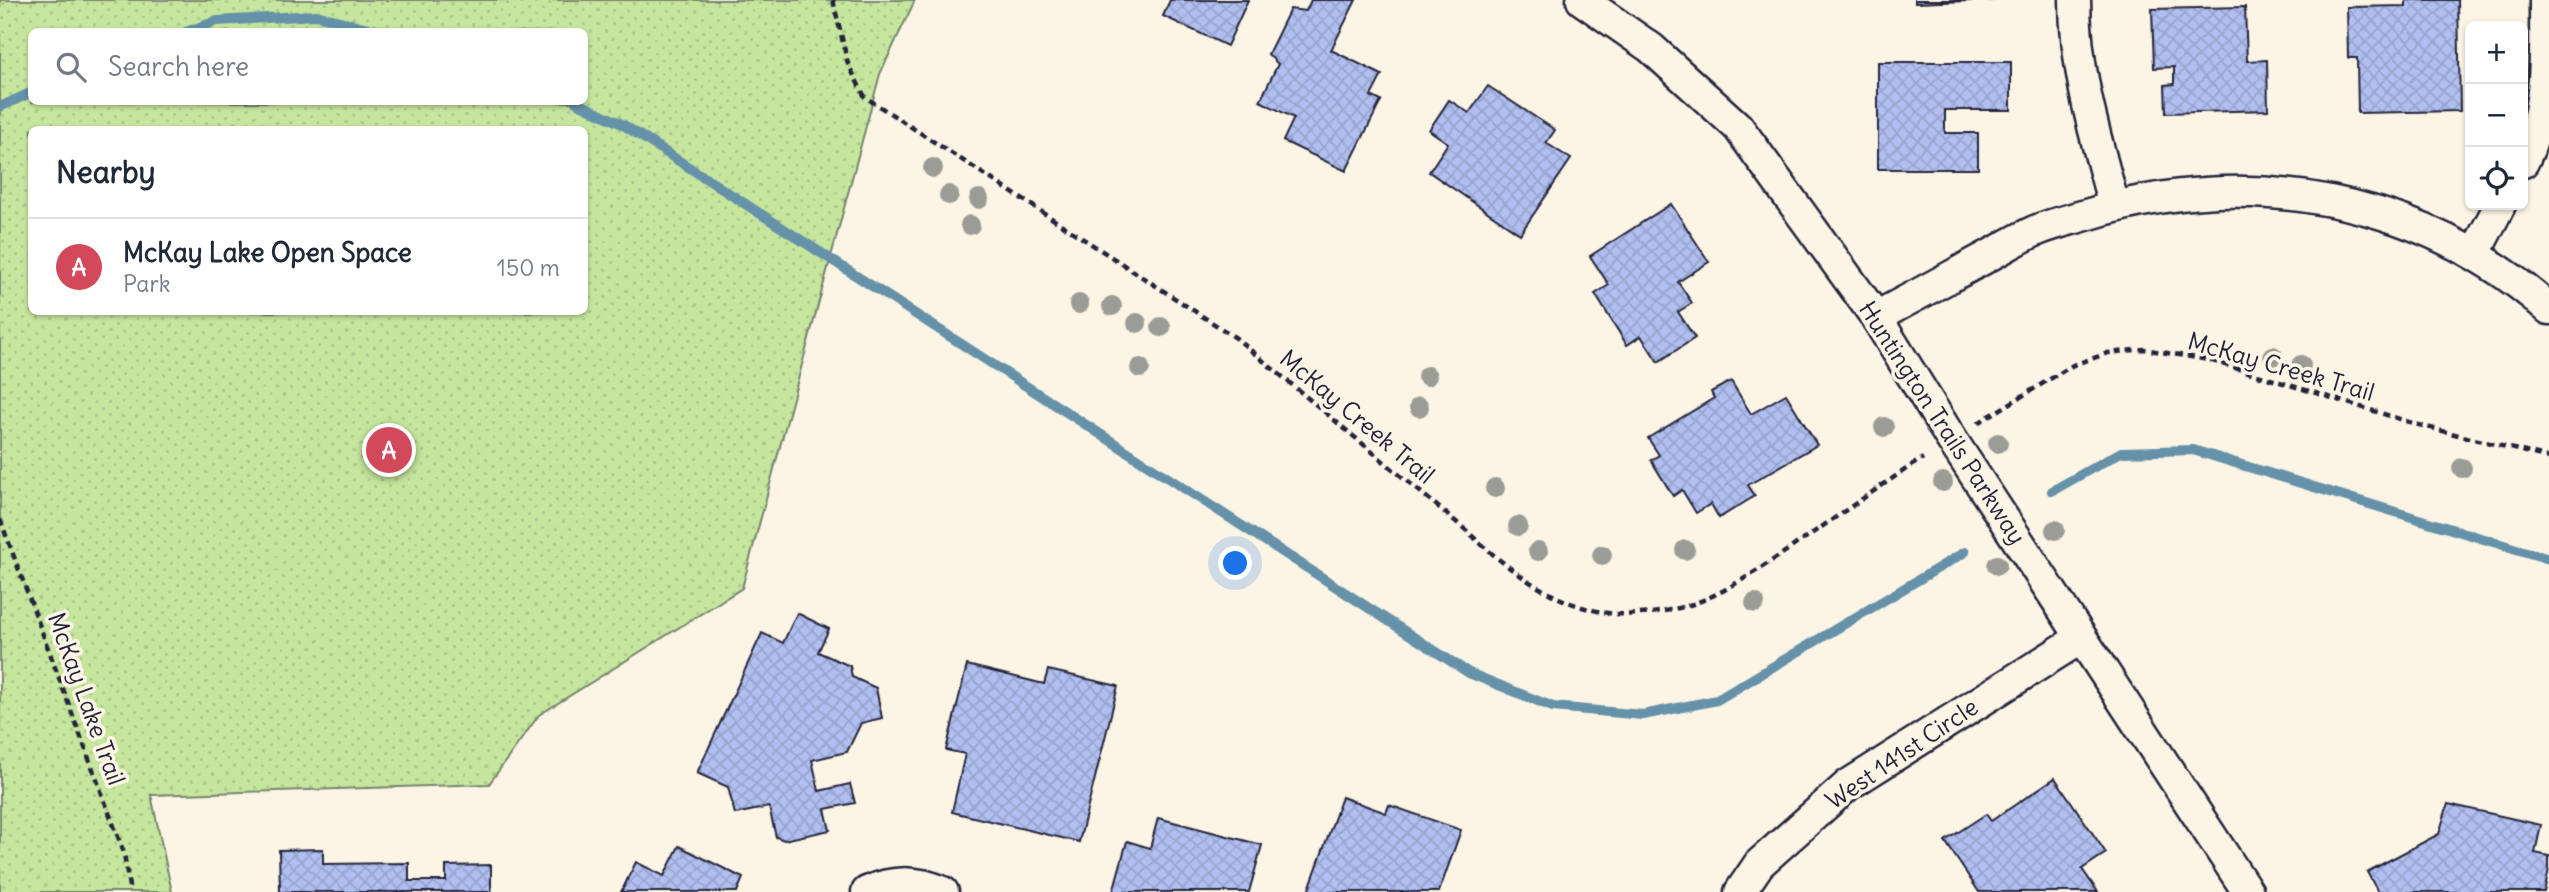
<!DOCTYPE html>
<html lang="en">
<head>
<meta charset="utf-8">
<style>
  :root { --surface:#fff; --page:#f6f6f7; --text:#1f2937; --muted:#747a83; --line:#e0e1e3; --accent:#d1495b }
  body { margin:0; font-family:Delius,sans-serif; background:var(--page); color:var(--text) }
  .controls { position:absolute; right:21px; top:21px; display:grid; overflow:hidden; border-radius:10px; box-shadow:0 2px 5px #0004 }
  .controls button { width:63px; height:63px; display:grid; place-items:center; padding:0; border:0; border-bottom:2px solid var(--line); background:var(--surface); color:var(--text); font:35px sans-serif }
  .you { position:absolute; left:1236px; top:564px; width:24px; height:24px; margin:-18px; border:5px solid #fff; border-radius:50%; background:#1a73e8; box-shadow:0 0 0 10px #1a73e833 }
  .badge { display:grid; place-items:center; width:46px; height:46px; border-radius:50%; background:var(--accent); color:#fff; font-size:23px; font-weight:700 }
  .pin { position:absolute; translate:-50% -50%; border:4px solid #fff; box-shadow:0 2px 7px #0006 }
  .list { margin:0; padding:0; list-style:none }
  h2 { display:flex; justify-content:space-between; align-items:center; height:91px; margin:0; padding:0 28px; font-size:30px }
  h2 small { font-size:23px; font-weight:400; color:var(--muted) }
  .list li { display:grid; grid-template-columns:46px 1fr auto; gap:21px; align-items:center; box-sizing:border-box; height:98px; padding:0 28px; border-top:2px solid var(--line) }
  .list b { display:block; font-size:26px; white-space:nowrap }
  .list p { margin:0; font-size:23px; white-space:nowrap; color:var(--muted) }
  .list em { font-size:23px; font-style:normal; color:var(--muted) }
  .icon { flex:none; width:38px; height:38px; fill:none; stroke:currentColor; stroke-width:2; stroke-linecap:round; stroke-linejoin:round }
  .map { position:relative; flex:none; width:2549px; height:892px; overflow:hidden }
  .search { position:absolute; background:var(--surface); box-shadow:0 2px 5px #0004; left:28px; top:28px; width:560px; height:77px; display:flex; align-items:center; gap:18px; box-sizing:border-box; padding:0 24px; border-radius:10px; color:var(--muted); font-size:26px }
  .panel { position:absolute; background:var(--surface); box-shadow:0 2px 5px #0004; left:28px; top:126px; width:560px; height:189px; border-radius:10px }
  .map>svg:first-child { display:block }
  .green { fill:url(#green-dots); stroke:#74846c; stroke-width:2; fill-rule:evenodd }
  .lines { fill:none; stroke-linecap:round; stroke-linejoin:round }
  .stream { stroke:#6591a9; stroke-width:10 }
  .building { fill:url(#building-cross-hatch); stroke:#22223b; stroke-width:2 }
  .street-casing { stroke:#22223b; stroke-width:35 }
  .path { stroke:#22223b; stroke-width:4.5; stroke-dasharray:7 5; stroke-linecap:butt }
  .street { stroke:#fcf5e5; stroke-width:30 }
  .tree { fill:#9b9c95 }
  .labels { text-anchor:middle; stroke-width:7; stroke-linejoin:round; paint-order:stroke }
  .street-label { font-size:24px; fill:#22223b; stroke:#fcf5e5 }
</style>
</head>
<body>
<div class="map">
<svg width="2549" height="892" viewBox="0 0 2549 892">
  <defs>
    <pattern id="green-dots" width="8" height="8" patternUnits="userSpaceOnUse" patternTransform="scale(1.75)"><rect width="8" height="8" fill="#c6e69e"/><path d="M2 2h.1M6 6h.1" fill="none" stroke="#aac589" stroke-width="1.8" stroke-linecap="round"/></pattern>
    <pattern id="building-cross-hatch" width="8" height="8" patternUnits="userSpaceOnUse" patternTransform="scale(1.75)"><rect width="8" height="8" fill="#b0bfef"/><path d="M0 0l8 8M0 8l8-8" fill="none" stroke="#97a4ce"/></pattern>
  </defs>
  <rect width="100%" height="100%" fill="#fcf5e5"/>
  <filter id="ink" filterUnits="userSpaceOnUse"><feTurbulence type="fractalNoise" baseFrequency=".0143" numOctaves="2"/><feDisplacementMap in="SourceGraphic" scale="14" xChannelSelector="R" yChannelSelector="G"/><feConvolveMatrix kernelMatrix="1 2 1 2 8 2 1 2 1" color-interpolation-filters="sRGB"/></filter>
  <g filter="url(#ink)">
    <path class="green" d="M0,0h915l-35,74 -138,514 -203,127 -50,69 -338,11 21,97h-172zM32,32h552v70h-552zM32,130h552v182h-552z"/>
    <g class="lines">
      <g class="stream">
        <polyline points="186,32 217,21 316,15 384,32"/>
        <polyline points="576,102 622,124 1469,673 1553,707 1643,715 1717,700 1965,552"/>
        <polyline points="0,107 32,92"/>
        <polyline points="2052,491 2121,452 2193,450 2549,559"/>
      </g>
    </g>
    <g class="building">
      <polygon points="1170,0 1248,0 1227,46 1163,16"/>
      <polygon points="1311,0 1356,0 1331,50 1382,75 1371,96 1381,101 1346,171 1283,141 1294,118 1260,101 1278,64 1268,54 1290,9 1306,11"/>
      <polygon points="1915,0 1997,0 1915,3"/>
      <polygon points="2406,0 2458,0 2460,111 2358,113 2357,58 2348,58 2347,7 2406,6"/>
      <polygon points="2245,7 2247,61 2267,60 2268,110 2166,113 2165,85 2174,84 2174,67 2154,68 2152,9"/>
      <polygon points="1878,62 2011,62 2011,110 1945,110 1945,133 1978,133 1978,169 1878,169"/>
      <polygon points="1488,86 1555,130 1546,143 1571,159 1520,234 1429,172 1448,143 1429,130 1449,100 1469,113"/>
      <polygon points="1671,204 1709,262 1678,282 1692,303 1678,312 1695,338 1658,362 1641,336 1627,345 1595,294 1609,285 1590,256"/>
      <polygon points="1731,381 1751,414 1786,394 1817,445 1748,485 1755,496 1719,518 1711,504 1696,513 1682,490 1673,496 1651,460 1659,455 1648,438 1714,398 1711,392"/>
      <polygon points="797,613 829,629 818,652 850,666 852,677 876,688 882,718 861,723 847,752 812,760 819,791 850,784 855,803 825,809 830,830 784,840 776,837 769,807 735,814 728,787 697,773 762,633 783,643"/>
      <polygon points="967,665 1044,684 1048,670 1118,686 1079,842 952,812 965,754 946,750"/>
      <polygon points="2055,778 2106,853 2082,869 2098,892 1979,892 1945,841 1986,814 1991,821"/>
      <polygon points="1342,797 1386,813 1389,805 1461,830 1439,892 1308,892"/>
      <polygon points="2448,804 2541,825 2535,853 2549,856 2549,869 2544,892 2378,892 2367,872 2439,834"/>
      <polygon points="1158,818 1262,845 1249,892 1113,892 1127,841 1150,848"/>
      <polygon points="679,846 743,878 737,892 621,892 636,862 664,876"/>
      <polygon points="323,849 323,864 409,863 409,881 446,881 446,866 491,865 491,892 280,892 279,850"/>
    </g>
    <g class="lines">
      <defs>
        <g id="street">
          <polyline points="1582,0 1651,48 1738,127 1876,317 1952,440 2248,892"/>
          <path d="M2075,0c0,71 21,138 39,206"/>
          <path d="M2523,162c26,-50 22,-107 22,-162"/>
          <polyline points="2475,253 2500,205"/>
          <path d="M1876,317c36,-19 72,-39 107,-58 17,-9 34,-20 52,-28 16,-7 34,-11 51,-16 161,-50 336,-19 463,94"/>
          <path d="M867,892c26,-12 50,-12 76,0"/>
          <polyline points="1740,892 1759,864 1848,785 2081,638"/>
        </g>
      </defs>
      <use href="#street" class="street-casing"/>
      <g class="path">
        <path d="M833,0l15,64 17,33 371,241 231,193c39,37 86,74 141,82 27,4 59,-1 85,-9 36,-13 71,-38 102,-59 43,-29 85,-59 128,-87"/>
        <polyline points="1978,423 2073,365 2108,353 2144,349 2209,360 2419,425 2549,458"/>
        <polyline points="0,519 124,853 129,887 127,892"/>
      </g>
      <use href="#street" class="street"/>
    </g>
    <g class="tree">
      <circle cx="933" cy="168" r="10"/>
      <circle cx="949" cy="195" r="10"/>
      <circle cx="979" cy="199" r="10"/>
      <circle cx="970" cy="225" r="10"/>
      <circle cx="1079" cy="304" r="10"/>
      <circle cx="1112" cy="306" r="10"/>
      <circle cx="1137" cy="323" r="10"/>
      <circle cx="1161" cy="327" r="10"/>
      <circle cx="2273" cy="356" r="10"/>
      <circle cx="2301" cy="365" r="10"/>
      <circle cx="1140" cy="368" r="10"/>
      <circle cx="1427" cy="376" r="10"/>
      <circle cx="1419" cy="407" r="10"/>
      <circle cx="1884" cy="427" r="10"/>
      <circle cx="1998" cy="443" r="10"/>
      <circle cx="2462" cy="468" r="10"/>
      <circle cx="1943" cy="482" r="10"/>
      <circle cx="1495" cy="488" r="10"/>
      <circle cx="1518" cy="526" r="10"/>
      <circle cx="2055" cy="530" r="10"/>
      <circle cx="1685" cy="550" r="10"/>
      <circle cx="1538" cy="551" r="10"/>
      <circle cx="1602" cy="555" r="10"/>
      <circle cx="1997" cy="565" r="10"/>
      <circle cx="1755" cy="603" r="10"/>
    </g>
  </g>
  <g class="labels">
    <g class="street-label">
      <text transform="translate(2281 367) rotate(16)" y="8">McKay Creek Trail</text>
      <text transform="translate(1357 417) rotate(40)" y="8">McKay Creek Trail</text>
      <text transform="translate(1942 423) rotate(57)" y="8">Huntington Trails Parkway</text>
      <text transform="translate(86 699) rotate(70)" y="8">McKay Lake Trail</text>
      <text transform="translate(1902 754) rotate(-34)" y="8">West 141st Circle</text>
    </g>
  </g>
</svg>
<div class="controls">
<button>+</button>
<button>−</button>
<button><svg class="icon" aria-label="locate" viewBox="0 0 24 24"><circle cx="12" cy="12" r="6"/><path d="M12 2v4M12 18v4M2 12h4M18 12h4"/></svg></button>
</div>
<div class="you"></div>
<div class="pin badge" style="left:389px;top:450px">A</div>
<div class="search"><svg class="icon" aria-label="search" viewBox="0 0 24 24"><circle cx="10" cy="10" r="6"/><path d="M15 15l6 6"/></svg>Search here</div>
<section class="panel">
<h2>Nearby<small></small></h2>
<ul class="list">
<li><span class="badge">A</span><div><b>McKay Lake Open Space</b><p>Park</p></div><em>150 m</em></li>
</ul>
</section>
</div>
</body>
</html>
